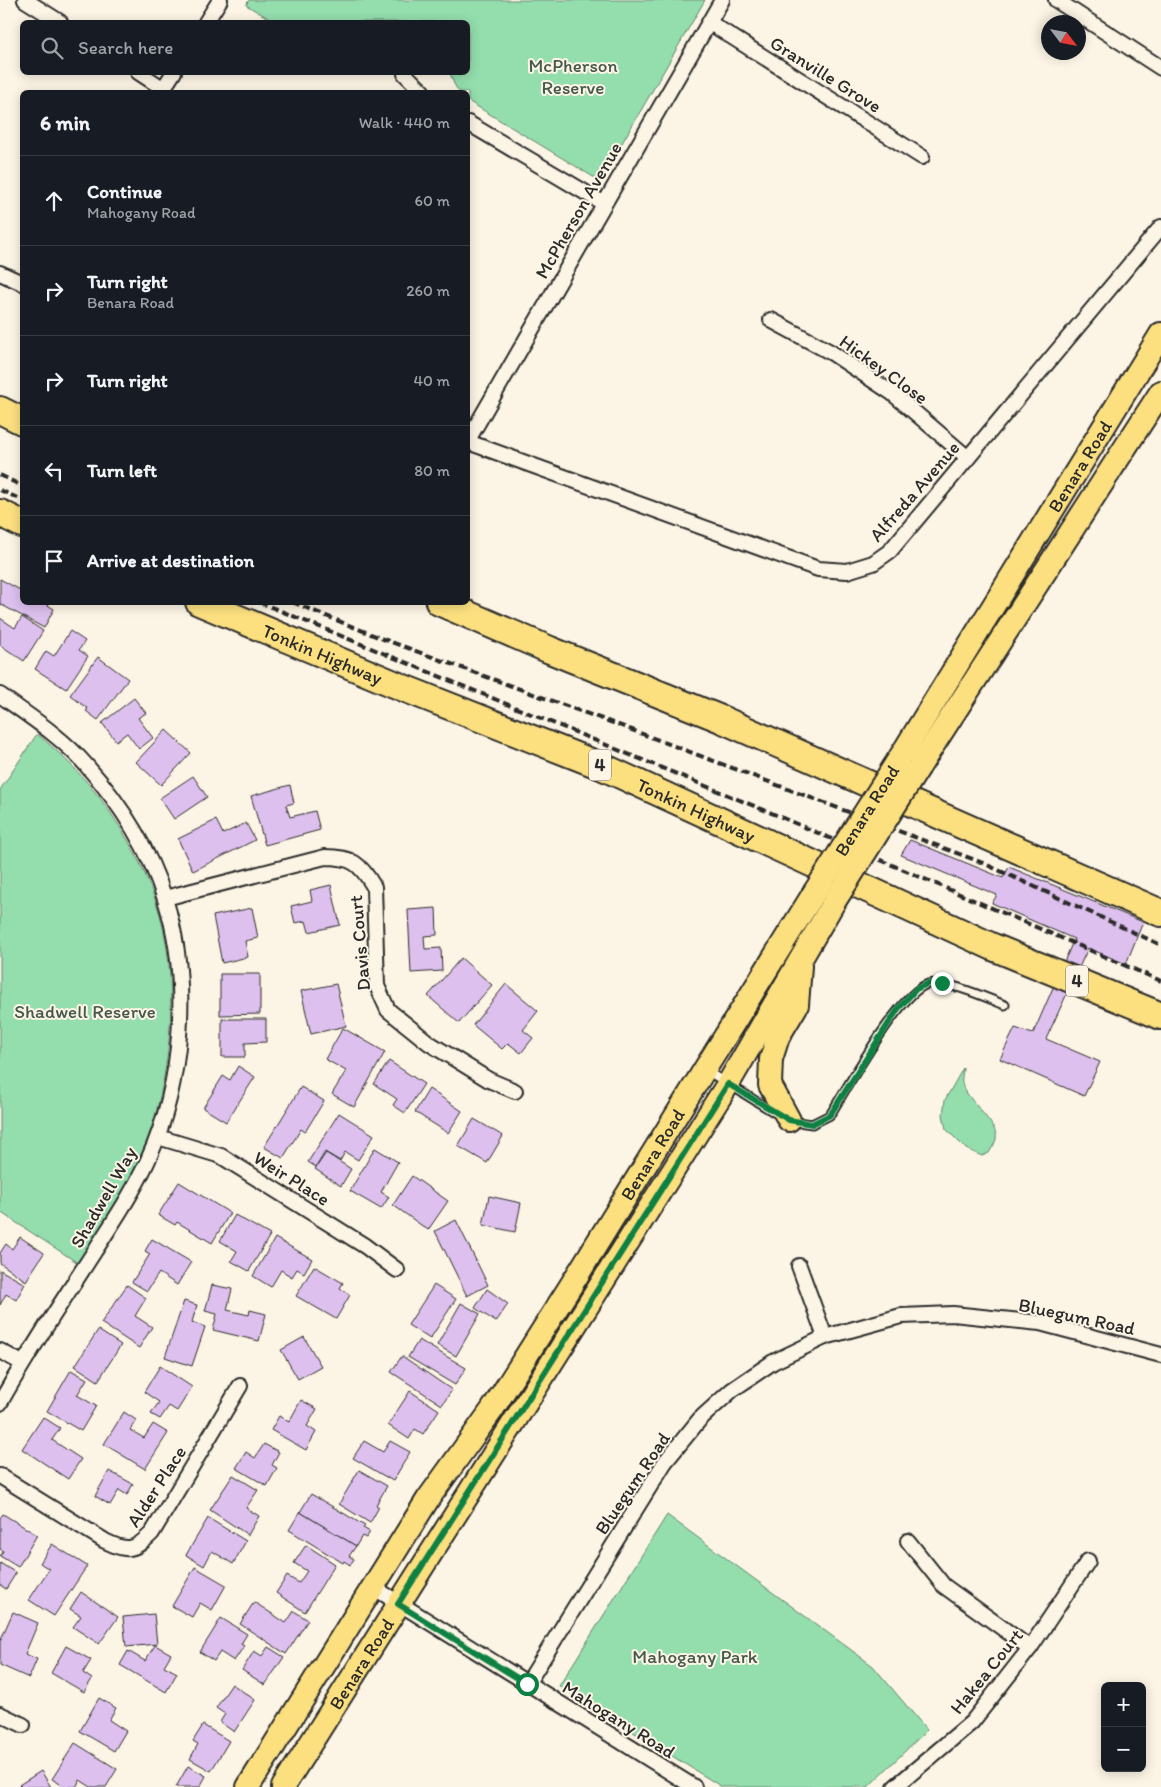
<!DOCTYPE html>
<html lang="en">
<head>
<meta charset="utf-8">
<style>
  :root { --surface:#171b24; --page:#242831; --text:#f1f3f6; --muted:#9ea1a6; --line:#363941 }
  body { margin:0; font-family:Itim,sans-serif; background:var(--page); color:var(--text) }
  .controls { position:absolute; right:15px; bottom:15px; display:grid; overflow:hidden; border-radius:8px; box-shadow:0 2px 12px #0003 }
  .controls button { width:45px; height:45px; display:grid; place-items:center; padding:0; border:0; border-bottom:1px solid var(--line); background:var(--surface); color:var(--text); font:25px sans-serif }
  .compass { position:absolute; left:1041px; top:15px; width:45px; height:45px; border-radius:50%; background:var(--surface); box-shadow:0 2px 12px #0003; rotate:122deg }
  .stop { position:absolute; width:15px; height:15px; margin:-11px; border:4px solid #0b8043; border-radius:50%; background:#fff }
  .stop.end { background:#0b8043; border-color:#fff; box-shadow:0 1px 5px #0008 }
  .list { margin:0; padding:0; list-style:none }
  h2 { display:flex; justify-content:space-between; align-items:center; height:65px; margin:0; padding:0 20px; font-size:21px }
  h2 small { font-size:16px; font-weight:400; color:var(--muted) }
  .list li { display:grid; grid-template-columns:32px 1fr auto; gap:15px; align-items:center; box-sizing:border-box; height:90px; padding:0 20px; border-top:1px solid var(--line) }
  .list b { display:block; font-size:19px; white-space:nowrap }
  .list p { margin:0; font-size:16px; white-space:nowrap; color:var(--muted) }
  .list em { font-size:16px; font-style:normal; color:var(--muted) }
  .icon { flex:none; width:28px; height:28px; fill:none; stroke:currentColor; stroke-width:2; stroke-linecap:round; stroke-linejoin:round }
  .map { position:relative; flex:none; width:1161px; height:1787px; overflow:hidden }
  .search { position:absolute; background:var(--surface); box-shadow:0 2px 12px #0003; left:20px; top:20px; width:450px; height:55px; display:flex; align-items:center; gap:12px; box-sizing:border-box; padding:0 18px; border-radius:8px; color:var(--muted); font-size:19px }
  .panel { position:absolute; background:var(--surface); box-shadow:0 2px 12px #0003; left:20px; top:90px; width:450px; height:515px; border-radius:8px }
  .map>svg:first-child { display:block }
  .green { fill:#94ddad; stroke:#60846c }
  .building { fill:#ddc0ee; stroke:#2b2b2b }
  .lines { fill:none; stroke-linecap:round; stroke-linejoin:round }
  .lane-casing { stroke:#2b2b2b; stroke-width:11 }
  .street-casing { stroke:#2b2b2b; stroke-width:18 }
  .primary-casing { stroke:#2b2b2b; stroke-width:26 }
  .highway-casing { stroke:#2b2b2b; stroke-width:30 }
  .lane { stroke:#fcf5e5; stroke-width:7 }
  .street { stroke:#fcf5e5; stroke-width:14 }
  .primary { stroke:#fce080; stroke-width:22 }
  .highway { stroke:#fce080; stroke-width:26 }
  .rail { stroke:#2b2b2b; stroke-width:4; stroke-dasharray:8 4; stroke-linecap:butt }
  .primary-bridge-casing { stroke:#2b2b2b; stroke-width:26; stroke-linecap:butt }
  .primary-bridge { stroke:#fce080; stroke-width:22 }
  .route { stroke:#0b8043; stroke-width:6 }
  .labels { text-anchor:middle; stroke-width:4; stroke-linejoin:round; paint-order:stroke }
  .shield { fill:#fcf5e5; stroke:#6a6863; stroke-width:1 }
  .shield-label { font-size:18px; font-weight:bold; fill:#2b2b2b }
  .park-label { font-size:19px; fill:#45584c; stroke:#fcf5e5 }
  .street-label { font-size:19px; fill:#2b2b2b; stroke:#fcf5e5 }
</style>
</head>
<body>
<div class="map">
<svg width="1161" height="1787" viewBox="0 0 1161 1787">
  <rect width="100%" height="100%" fill="#fcf5e5"/>
  <filter id="ink" filterUnits="userSpaceOnUse"><feTurbulence type="fractalNoise" baseFrequency=".02" numOctaves="2"/><feDisplacementMap in="SourceGraphic" scale="10" xChannelSelector="R" yChannelSelector="G"/><feConvolveMatrix kernelMatrix="1 2 1 2 8 2 1 2 1" color-interpolation-filters="sRGB"/></filter>
  <g filter="url(#ink)">
    <g class="green">
      <polygon points="249,0 705,0 600,181 468,101 468,92 459,92 454,84 450,73 468,72 468,22 275,22 246,5"/>
      <path d="M37,734c54,43 96,102 119,168 24,71 17,166 -8,236 -17,45 -44,85 -70,125l-78,-51v-422z"/>
      <path d="M963,1068c0,5 -2,11 -1,15 4,17 38,42 34,56 -1,5 -5,10 -7,14l-7,3 -16,-7 -20,-20 -3,-14 2,-15z"/>
      <polygon points="667,1515 873,1666 927,1730 868,1787 722,1787 559,1686"/>
    </g>
    <g class="building">
      <polygon points="0,579 22,591 22,602 43,602 54,609 44,628 0,604"/>
      <polygon points="22,617 43,631 24,661 0,645 0,618 15,628"/>
      <polygon points="70,631 85,641 79,650 88,656 66,689 35,669 46,651 54,656"/>
      <polygon points="98,657 128,679 98,720 86,711 88,709 70,695"/>
      <polygon points="134,698 146,713 138,718 153,738 139,749 127,733 116,741 102,723"/>
      <polygon points="166,730 191,753 161,785 136,762"/>
      <polygon points="193,776 207,797 174,819 160,798"/>
      <polygon points="290,785 294,803 286,805 290,817 315,811 320,830 265,845 251,796"/>
      <polygon points="216,820 223,834 246,823 255,840 193,871 178,839"/>
      <polygon points="910,840 1003,878 1009,867 1143,922 1126,964 1088,948 1046,1039 1100,1062 1084,1096 1000,1059 1015,1028 1033,1034 1074,939 992,903 997,895 901,855"/>
      <polygon points="331,885 340,925 309,932 306,921 295,923 291,906 312,901 310,890"/>
      <polygon points="252,908 258,938 245,941 248,957 222,963 213,916"/>
      <polygon points="436,908 437,935 424,936 425,949 441,948 442,971 411,973 408,910"/>
      <polygon points="461,958 492,985 459,1023 428,996"/>
      <polygon points="220,974 260,974 260,1014 220,1015"/>
      <polygon points="336,984 346,1026 311,1034 301,991"/>
      <polygon points="506,984 538,1011 523,1030 533,1038 521,1053 508,1043 502,1049 473,1025"/>
      <polygon points="222,1019 266,1019 266,1042 245,1043 245,1057 222,1057"/>
      <polygon points="343,1028 385,1052 354,1107 332,1094 346,1071 325,1059"/>
      <polygon points="389,1061 424,1084 405,1113 393,1105 397,1099 374,1084"/>
      <polygon points="238,1066 255,1077 226,1122 203,1108 223,1076 230,1080"/>
      <polygon points="301,1087 324,1101 305,1132 301,1129 283,1158 264,1147"/>
      <polygon points="429,1089 462,1111 448,1133 415,1112"/>
      <polygon points="339,1113 374,1135 358,1160 345,1152 340,1161 325,1152 316,1167 308,1162"/>
      <polygon points="474,1119 503,1136 487,1163 458,1146"/>
      <polygon points="375,1148 398,1162 381,1192 389,1197 381,1209 350,1191"/>
      <polygon points="326,1153 351,1169 341,1186 315,1169"/>
      <polygon points="412,1176 448,1201 428,1230 393,1205"/>
      <polygon points="179,1182 230,1213 212,1243 177,1222 175,1225 158,1215"/>
      <polygon points="489,1196 521,1203 515,1232 483,1225"/>
      <polygon points="235,1215 270,1235 249,1271 231,1261 237,1251 220,1241"/>
      <polygon points="456,1220 488,1285 467,1296 435,1231"/>
      <polygon points="20,1237 44,1253 26,1281 0,1263 0,1253 6,1244 12,1249"/>
      <polygon points="275,1238 312,1259 304,1273 297,1269 292,1277 281,1270 271,1287 253,1276"/>
      <polygon points="152,1239 191,1262 177,1285 159,1273 147,1291 132,1282 150,1254 145,1251"/>
      <polygon points="314,1266 343,1283 340,1288 350,1295 336,1319 296,1296"/>
      <polygon points="0,1270 25,1284 16,1300 6,1294 0,1305"/>
      <polygon points="127,1285 146,1298 135,1316 152,1327 139,1348 101,1323"/>
      <polygon points="212,1285 232,1289 227,1310 249,1315 250,1310 266,1314 259,1341 213,1330 217,1314 205,1311"/>
      <polygon points="434,1285 456,1299 430,1339 408,1325"/>
      <polygon points="487,1289 508,1304 496,1322 475,1308"/>
      <polygon points="184,1301 197,1305 192,1322 205,1327 192,1366 165,1357"/>
      <polygon points="461,1303 480,1314 456,1356 437,1345"/>
      <polygon points="98,1330 121,1345 98,1381 75,1366"/>
      <polygon points="304,1337 321,1366 298,1379 281,1350"/>
      <polygon points="419,1340 466,1368 455,1385 408,1357"/>
      <polygon points="402,1356 452,1390 442,1405 391,1372"/>
      <polygon points="160,1366 192,1387 177,1411 169,1406 160,1419 151,1414 159,1402 144,1392"/>
      <polygon points="71,1370 87,1379 77,1395 96,1406 81,1431 47,1411"/>
      <polygon points="410,1391 439,1410 423,1434 415,1429 409,1439 388,1425"/>
      <polygon points="301,1400 317,1409 307,1426 316,1432 306,1450 271,1430 279,1416 289,1422"/>
      <polygon points="124,1412 136,1420 130,1430 144,1438 153,1424 168,1433 145,1469 104,1444"/>
      <polygon points="43,1417 60,1428 52,1440 81,1459 68,1479 22,1449"/>
      <polygon points="364,1441 383,1452 390,1441 410,1452 393,1481 353,1458"/>
      <polygon points="264,1444 279,1452 272,1465 277,1468 267,1486 236,1468 246,1452 255,1458"/>
      <polygon points="359,1470 387,1486 376,1505 379,1507 370,1523 339,1504"/>
      <polygon points="109,1471 133,1484 127,1495 119,1490 110,1505 95,1496"/>
      <polygon points="233,1475 258,1490 246,1508 259,1516 248,1535 210,1510"/>
      <polygon points="311,1494 365,1526 363,1528 370,1532 366,1538 362,1536 356,1546 300,1512"/>
      <polygon points="300,1512 356,1546 349,1556 354,1559 350,1565 344,1561 343,1563 289,1530"/>
      <polygon points="3,1514 37,1535 18,1567 0,1556 3,1551 0,1549 0,1518"/>
      <polygon points="208,1518 246,1541 233,1564 212,1551 204,1566 186,1555"/>
      <polygon points="52,1544 87,1566 54,1616 29,1600 49,1569 40,1563"/>
      <polygon points="306,1545 335,1564 305,1612 276,1593 287,1576 299,1583 307,1571 294,1563"/>
      <polygon points="0,1563 16,1573 6,1589 0,1585"/>
      <polygon points="195,1567 226,1585 212,1610 200,1603 192,1617 172,1606"/>
      <polygon points="81,1592 118,1617 99,1644 73,1627 81,1616 70,1609"/>
      <polygon points="254,1602 286,1623 294,1611 308,1620 286,1654 240,1624"/>
      <polygon points="13,1612 38,1623 25,1654 37,1659 29,1678 0,1665 0,1641"/>
      <polygon points="154,1614 157,1644 126,1647 123,1617"/>
      <polygon points="221,1618 247,1634 241,1644 244,1646 234,1661 220,1652 214,1661 200,1652"/>
      <polygon points="155,1645 171,1654 164,1666 177,1673 166,1692 120,1665 128,1651 145,1661"/>
      <polygon points="66,1646 91,1660 83,1673 92,1679 84,1692 51,1673"/>
      <polygon points="268,1647 284,1657 265,1685 242,1670 254,1651 262,1656"/>
      <polygon points="232,1684 255,1700 234,1732 220,1722 225,1714 216,1708"/>
      <polygon points="99,1698 116,1708 109,1720 126,1731 114,1751 80,1731"/>
      <polygon points="203,1725 229,1741 211,1771 190,1759 198,1744 193,1741"/>
      <polygon points="75,1743 117,1769 106,1787 91,1787 80,1780 76,1787 65,1787 52,1779"/>
      <polygon points="188,1766 206,1776 200,1787 176,1787"/>
      <polygon points="41,1771 51,1787 21,1787 19,1785"/>
    </g>
    <g class="lines">
      <defs>
        <g id="lane">
          <polyline points="707,1071 777,1114"/>
          <path d="M791,1121l21,3 18,-9c17,-27 70,-123 98,-131 17,-5 59,14 77,21"/>
        </g>
        <g id="street">
          <polyline points="25,0 60,22"/>
          <polyline points="1056,0 1161,68"/>
          <polyline points="206,22 220,0"/>
          <polyline points="710,23 922,157"/>
          <polyline points="138,72 164,89"/>
          <polyline points="405,74 423,92"/>
          <polyline points="161,92 174,72"/>
          <polyline points="468,123 603,203"/>
          <polyline points="0,273 22,283"/>
          <polyline points="771,320 832,353 892,393 968,458"/>
          <polyline points="468,440 722,0"/>
          <polyline points="468,442 818,569 847,571 873,563 890,551 1161,227"/>
          <path d="M0,695c29,21 62,42 86,70 34,38 63,84 79,134 26,81 18,184 -17,261 -15,33 -35,62 -54,92 -32,50 -65,99 -94,151"/>
          <path d="M165,898l160,-41c27,0 35,6 49,30l3,99 11,24 41,33 60,37 26,11"/>
          <polyline points="158,1137 221,1156 365,1246 397,1270"/>
          <polyline points="799,1266 825,1337"/>
          <polyline points="0,1351 22,1363"/>
          <path d="M0,1476l105,65c23,11 29,10 47,-8l88,-147"/>
          <polyline points="908,1541 944,1586 1030,1648"/>
          <polyline points="373,1587 694,1787"/>
          <polyline points="527,1684 665,1462 700,1419 732,1390 773,1362 825,1337 901,1316 953,1314 1040,1323 1161,1355"/>
          <polyline points="0,1714 23,1725"/>
          <polyline points="895,1787 972,1722 1030,1648 1088,1561"/>
        </g>
        <g id="primary">
          <path id="s1" d="M899,759l262,-425"/>
          <polyline points="919,767 1161,392"/>
          <polyline points="789,1120 770,1085 771,1059 778,1037 797,1005 800,966"/>
          <path id="s2" d="M248,1787l180,-288 64,-89 78,-123 244,-394"/>
          <path id="s3" d="M283,1787l445,-703 106,-182"/>
        </g>
        <g id="highway">
          <polyline points="0,410 22,421"/>
          <polyline points="0,513 22,524"/>
          <path id="s4" d="M199,602l207,87 195,77 392,181 168,69"/>
          <polyline points="439,602 550,650 721,719 1161,913"/>
        </g>
      </defs>
      <use href="#lane" class="lane-casing"/>
      <use href="#street" class="street-casing"/>
      <use href="#primary" class="primary-casing"/>
      <use href="#highway" class="highway-casing"/>
      <use href="#lane" class="lane"/>
      <use href="#street" class="street"/>
      <use href="#primary" class="primary"/>
      <use href="#highway" class="highway"/>
      <g class="rail">
        <polyline points="0,475 22,486"/>
        <polyline points="0,490 22,500"/>
        <polyline points="259,602 781,817 1161,981"/>
        <polyline points="292,602 383,639 632,730 983,863 1161,945"/>
      </g>
      <defs>
        <g id="primary-bridge">
          <path id="s5" d="M814,893l85,-134"/>
          <polyline points="834,902 919,767"/>
        </g>
      </defs>
      <use href="#primary-bridge" class="primary-bridge-casing"/>
      <use href="#primary-bridge" class="primary-bridge"/>
    </g>
  </g>
  <g class="lines" filter="url(#ink)">
    <polyline class="route" points="527,1684 398,1604 728,1084 789,1120 812,1124 830,1115 898,1009 916,989 929,983 942,983"/>
  </g>
  <g class="labels">
    <g class="shield">
      <rect x="589" y="749.5" width="22" height="31" rx="4"/>
      <rect x="1066" y="965.5" width="22" height="31" rx="4"/>
    </g>
    <g class="shield-label">
      <text x="600" y="771">4</text>
      <text x="1077" y="987">4</text>
    </g>
    <g class="park-label">
      <text x="573" y="72">McPherson<tspan x="573" dy="22">Reserve</tspan></text>
      <text x="85" y="1018">Shadwell Reserve</text>
      <text x="695" y="1663">Mahogany Park</text>
    </g>
    <g class="street-label">
      <text transform="translate(826 74) rotate(32)" y="7">Granville Grove</text>
      <text transform="translate(578 210) rotate(-60)" y="7">McPherson Avenue</text>
      <text transform="translate(884 369) rotate(36)" y="7">Hickey Close</text>
      <text dy="7" stroke="none"><textPath href="#s1" startOffset="344">Benara Road</textPath></text>
      <text transform="translate(914 491) rotate(-49)" y="7">Alfreda Avenue</text>
      <text dy="7" stroke="none"><textPath href="#s4" startOffset="134">Tonkin Highway</textPath></text>
      <text dy="7" stroke="none"><textPath href="#s4" startOffset="539">Tonkin Highway</textPath></text>
      <text dy="7" stroke="none"><textPath href="#s5" startOffset="98">Benara Road</textPath></text>
      <text transform="translate(359 943) rotate(-95)" y="7">Davis Court</text>
      <text dy="7" stroke="none"><textPath href="#s2" startOffset="751">Benara Road</textPath></text>
      <text transform="translate(292 1178) rotate(32)" y="7">Weir Place</text>
      <text transform="translate(103 1197) rotate(-60)" y="7">Shadwell Way</text>
      <text transform="translate(1077 1316) rotate(12)" y="7">Bluegum Road</text>
      <text transform="translate(632 1483) rotate(-56)" y="7">Bluegum Road</text>
      <text transform="translate(156 1486) rotate(-57)" y="7">Alder Place</text>
      <text dy="7" stroke="none"><textPath href="#s3" startOffset="146">Benara Road</textPath></text>
      <text transform="translate(986 1671) rotate(-51)" y="7">Hakea Court</text>
      <text transform="translate(619 1719) rotate(32)" y="7">Mahogany Road</text>
    </g>
  </g>
</svg>
<div class="controls">
<button>+</button>
<button>−</button>
</div>
<svg class="compass" viewBox="-18 -18 36 36"><path d="M0-13l5 13h-10z" fill="#e53935"/><path d="M0 13l5-13h-10z" fill="#9ea1a6"/></svg>
<div class="stop" style="left:527px;top:1684px"></div>
<div class="stop end" style="left:942px;top:983px"></div>
<div class="search"><svg class="icon" aria-label="search" viewBox="0 0 24 24"><circle cx="10" cy="10" r="6"/><path d="M15 15l6 6"/></svg>Search here</div>
<section class="panel">
<h2>6 min<small>Walk · 440 m</small></h2>
<ul class="list">
<li><svg class="icon" aria-label="ahead" viewBox="0 0 24 24"><path d="M12 20V5M6 11l6-6 6 6"/></svg><div><b>Continue</b><p>Mahogany Road</p></div><em>60 m</em></li>
<li><svg class="icon" aria-label="right" viewBox="0 0 24 24"><path d="M7 20v-9h11M14 6l5 5-5 5"/></svg><div><b>Turn right</b><p>Benara Road</p></div><em>260 m</em></li>
<li><svg class="icon" aria-label="right" viewBox="0 0 24 24"><path d="M7 20v-9h11M14 6l5 5-5 5"/></svg><div><b>Turn right</b></div><em>40 m</em></li>
<li><svg class="icon" aria-label="left" viewBox="0 0 24 24"><path d="M17 20v-9H6M10 6l-5 5 5 5"/></svg><div><b>Turn left</b></div><em>80 m</em></li>
<li><svg class="icon" aria-label="arrive" viewBox="0 0 24 24"><path d="M6 21V4h12l-3 4 3 4H6"/></svg><div><b>Arrive at destination</b></div></li>
</ul>
</section>
</div>
</body>
</html>
